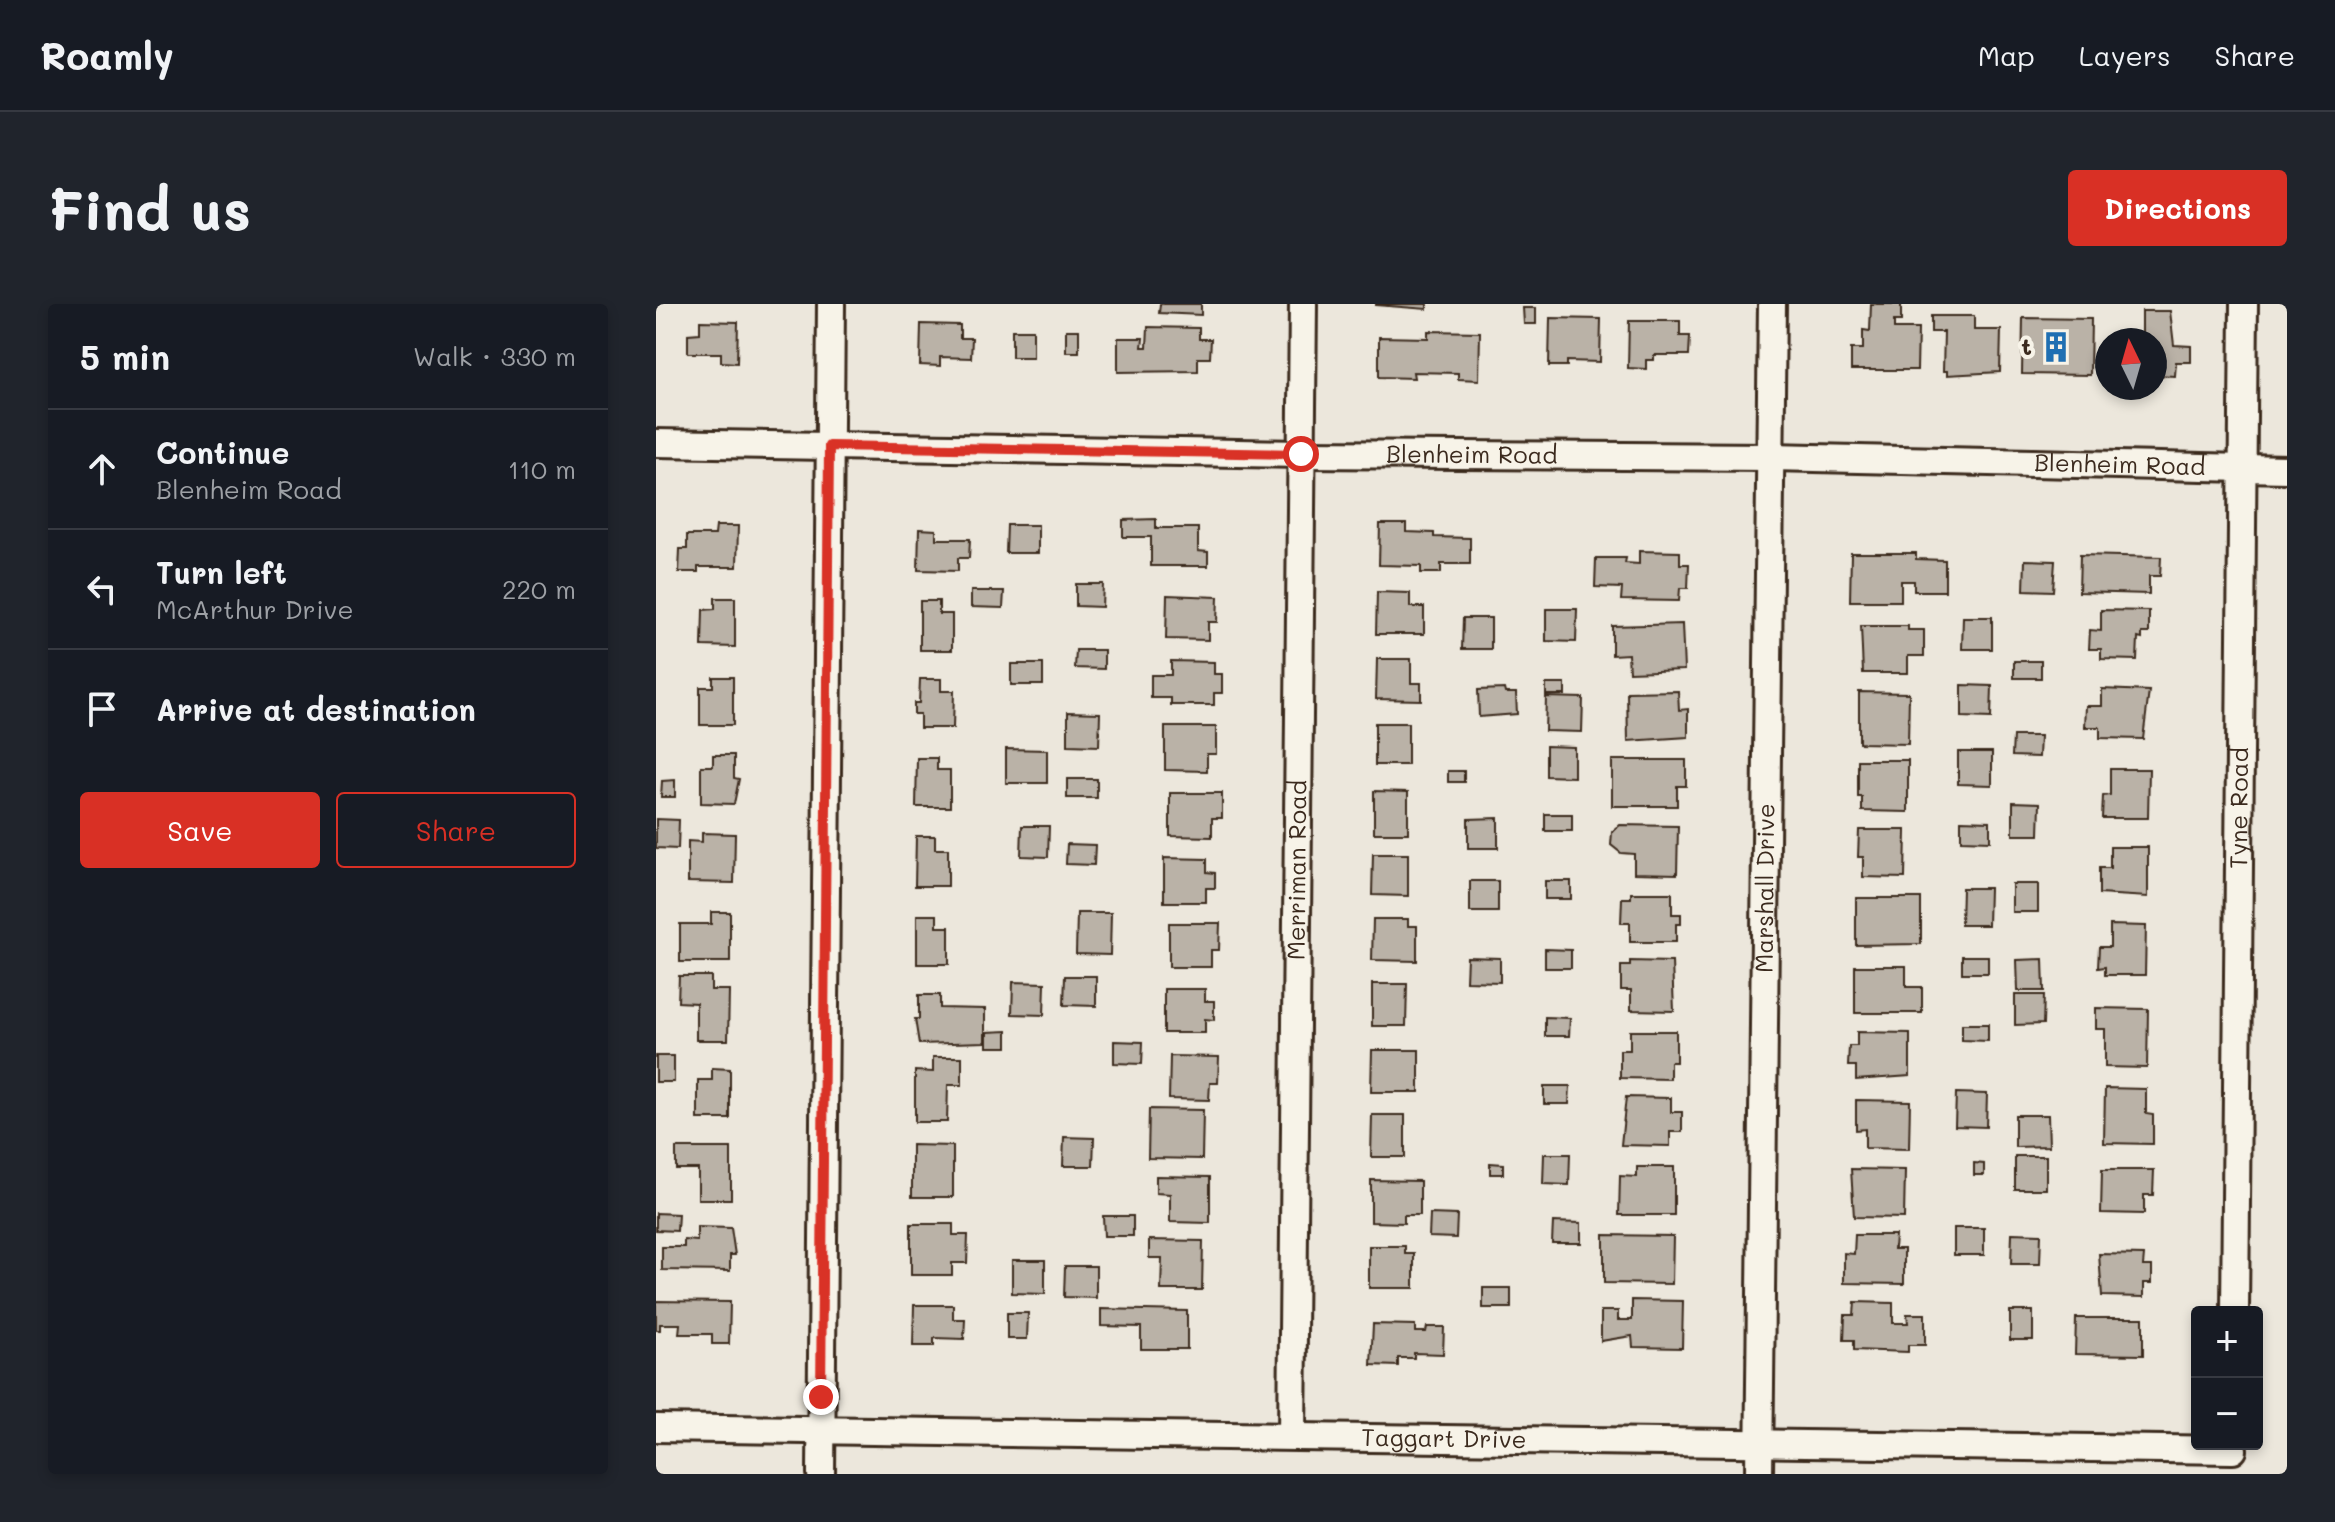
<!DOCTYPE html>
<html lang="en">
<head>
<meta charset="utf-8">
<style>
  :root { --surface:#171b24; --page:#20242c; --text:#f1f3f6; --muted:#9ea1a6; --line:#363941; --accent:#d93025 }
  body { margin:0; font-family:Mali,sans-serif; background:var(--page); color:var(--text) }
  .controls { position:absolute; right:24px; bottom:24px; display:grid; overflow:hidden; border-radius:8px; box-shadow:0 4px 12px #0003 }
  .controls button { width:72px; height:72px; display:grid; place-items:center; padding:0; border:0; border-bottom:2px solid var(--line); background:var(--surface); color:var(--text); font:40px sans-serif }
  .compass { position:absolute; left:1439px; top:24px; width:72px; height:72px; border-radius:50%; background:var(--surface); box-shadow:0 4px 12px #0003; rotate:355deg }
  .stop { position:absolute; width:24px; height:24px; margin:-18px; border:6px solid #d93025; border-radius:50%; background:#fff }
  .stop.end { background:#d93025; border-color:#fff; box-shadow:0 2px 8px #0008 }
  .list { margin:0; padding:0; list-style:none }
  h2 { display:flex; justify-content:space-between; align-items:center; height:104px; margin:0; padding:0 32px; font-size:34px }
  h2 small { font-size:26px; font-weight:400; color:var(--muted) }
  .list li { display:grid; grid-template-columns:52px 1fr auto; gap:24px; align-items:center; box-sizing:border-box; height:120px; padding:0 32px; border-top:2px solid var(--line) }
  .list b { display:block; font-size:30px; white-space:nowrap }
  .list p { margin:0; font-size:26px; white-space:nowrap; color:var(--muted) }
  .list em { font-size:26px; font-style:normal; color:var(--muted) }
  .actions { display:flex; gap:16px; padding:24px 32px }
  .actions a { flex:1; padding:18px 0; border:2px solid var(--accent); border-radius:8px; text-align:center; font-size:28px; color:var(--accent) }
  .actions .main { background:var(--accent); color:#fff }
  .icon { flex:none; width:44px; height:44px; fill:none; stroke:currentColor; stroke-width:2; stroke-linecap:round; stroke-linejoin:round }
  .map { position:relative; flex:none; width:1631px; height:1170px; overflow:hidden; border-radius:8px }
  header { display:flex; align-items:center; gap:48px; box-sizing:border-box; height:112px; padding:0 40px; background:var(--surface); border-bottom:2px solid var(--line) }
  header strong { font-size:38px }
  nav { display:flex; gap:44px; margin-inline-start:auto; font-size:28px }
  .intro { display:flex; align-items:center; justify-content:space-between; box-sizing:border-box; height:192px; padding:0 48px }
  h1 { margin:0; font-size:56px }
  .button { padding:20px 36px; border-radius:8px; background:var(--accent); color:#fff; font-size:28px; font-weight:700 }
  main { display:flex; gap:48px; padding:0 48px }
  aside { flex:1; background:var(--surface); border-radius:8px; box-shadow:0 4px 12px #0003 }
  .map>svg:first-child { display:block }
  .building { fill:#bab2a7; stroke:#3b2a1e; stroke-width:2 }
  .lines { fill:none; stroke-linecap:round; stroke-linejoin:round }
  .street-casing { stroke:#3b2a1e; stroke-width:32 }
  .street { stroke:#f7f3e8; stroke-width:26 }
  .route { stroke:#d93025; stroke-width:10 }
  .labels { text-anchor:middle; stroke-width:8; stroke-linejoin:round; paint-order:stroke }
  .poi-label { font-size:24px; font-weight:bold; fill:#3b2a1e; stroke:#f7f3e8; text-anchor:end }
  .street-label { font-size:24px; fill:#3b2a1e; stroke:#f7f3e8 }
</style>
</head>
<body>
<header>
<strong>Roamly</strong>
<nav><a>Map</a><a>Layers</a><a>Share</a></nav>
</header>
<div class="intro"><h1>Find us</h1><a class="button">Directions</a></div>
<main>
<aside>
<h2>5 min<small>Walk · 330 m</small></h2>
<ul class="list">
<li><svg class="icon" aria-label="ahead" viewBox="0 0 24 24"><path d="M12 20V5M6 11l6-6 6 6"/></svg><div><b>Continue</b><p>Blenheim Road</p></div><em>110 m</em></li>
<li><svg class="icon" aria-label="left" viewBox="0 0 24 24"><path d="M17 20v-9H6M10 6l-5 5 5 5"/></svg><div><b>Turn left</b><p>McArthur Drive</p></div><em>220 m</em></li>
<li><svg class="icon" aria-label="arrive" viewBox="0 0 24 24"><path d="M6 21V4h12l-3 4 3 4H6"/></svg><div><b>Arrive at destination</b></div></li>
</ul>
<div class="actions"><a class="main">Save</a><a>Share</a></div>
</aside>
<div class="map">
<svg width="1631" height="1170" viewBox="0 0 1631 1170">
  <rect width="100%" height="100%" fill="#ece7dc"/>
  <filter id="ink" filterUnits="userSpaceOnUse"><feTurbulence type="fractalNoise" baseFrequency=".0125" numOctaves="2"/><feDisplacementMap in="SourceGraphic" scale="16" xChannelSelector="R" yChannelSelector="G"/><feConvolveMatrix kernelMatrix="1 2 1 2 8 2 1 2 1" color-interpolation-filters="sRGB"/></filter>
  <g filter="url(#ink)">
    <g class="building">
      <polygon points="504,0 545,0 545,11 503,9"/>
      <polygon points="771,0 771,5 720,1 720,0"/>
      <polygon points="1215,0 1245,0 1245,17 1238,17 1238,25 1262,25 1261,66 1195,66 1195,45 1207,45 1207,26 1214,27"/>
      <polygon points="867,4 880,4 880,20 868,20"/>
      <polygon points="1486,7 1514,7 1518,41 1535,42 1535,58 1520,58 1519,72 1499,71 1499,36 1476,36 1486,36"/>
      <polygon points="1275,12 1318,12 1318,26 1345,26 1344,68 1291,71 1291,67 1287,67 1288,28 1275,28"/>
      <polygon points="894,14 945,15 944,58 911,57 911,62 893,62"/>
      <polygon points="1367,14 1435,15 1434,71 1366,70"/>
      <polygon points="44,17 82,18 81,59 65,58 65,49 32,49 32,30 44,29"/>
      <polygon points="973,17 1024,17 1024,32 1034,32 1033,51 998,51 998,56 990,56 990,65 972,64"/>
      <polygon points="265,20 304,21 304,34 316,34 315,54 284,53 284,62 264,61"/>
      <polygon points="492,23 543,24 543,35 555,35 554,54 542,54 542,67 462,68 462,34 487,34 486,43 491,43"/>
      <rect x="356" y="26" width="21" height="27"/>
      <rect x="410" y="26" width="13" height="22"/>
      <polygon points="772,27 824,28 823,76 802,75 802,69 757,68 758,74 723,73 723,33 772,34"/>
      <polygon points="500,215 500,224 542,224 542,247 552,248 552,262 495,262 495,233 467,233 467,216"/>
      <polygon points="724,220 750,220 750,228 778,229 778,233 814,234 814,260 785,260 785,269 765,269 765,262 723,261"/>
      <polygon points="351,221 382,221 382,249 350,249"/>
      <polygon points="60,222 82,222 81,263 42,263 42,268 23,268 24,245 31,245 31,231 59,231"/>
      <polygon points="263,225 280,226 280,235 314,235 313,254 302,254 302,267 262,266"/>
      <polygon points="983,247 1024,248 1024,260 1033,260 1032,284 1024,284 1023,297 965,296 966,284 939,283 940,254 970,254 969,259 983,260"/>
      <polygon points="1195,249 1260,249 1260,255 1289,256 1289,287 1258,287 1258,277 1245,277 1245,297 1194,297"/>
      <polygon points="1424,251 1505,253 1504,272 1493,272 1493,290 1423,288"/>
      <polygon points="1369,256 1399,257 1397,287 1368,286"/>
      <polygon points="420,280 447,280 446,303 420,302"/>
      <polygon points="315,287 348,287 347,304 315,303"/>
      <polygon points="721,288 754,289 754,303 768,303 768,330 720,330"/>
      <polygon points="511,291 562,293 561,318 552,318 552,336 510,335"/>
      <polygon points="59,294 79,294 79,343 46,342 47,306 59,305"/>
      <polygon points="264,297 283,297 283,310 296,310 296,346 264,346"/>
      <polygon points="890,305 921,305 920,338 890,337"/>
      <polygon points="1445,306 1493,307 1493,329 1486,329 1486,335 1482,334 1481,356 1445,355 1445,345 1433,345 1434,326 1445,327"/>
      <polygon points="1307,313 1336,313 1336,345 1306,345"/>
      <polygon points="807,314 835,314 835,345 806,345"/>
      <polygon points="1026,320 1028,366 973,368 972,350 956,351 956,322"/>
      <polygon points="1205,322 1252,322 1252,326 1268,326 1268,352 1252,352 1252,369 1207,369"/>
      <polygon points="420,346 448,346 448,365 419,364"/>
      <polygon points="721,355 755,355 755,379 765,379 765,396 720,395"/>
      <polygon points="515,357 558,358 558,370 566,370 566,389 558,389 558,401 515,401 515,394 495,394 495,371 515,371"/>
      <rect x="1358" y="357" width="27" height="17"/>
      <rect x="355" y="360" width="32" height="21"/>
      <polygon points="57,373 77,373 77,421 44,421 44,383 57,383"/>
      <polygon points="264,375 285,375 285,387 298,387 297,424 264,424 264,410 258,410 258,399 263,399"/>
      <rect x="890" y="380" width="19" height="11"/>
      <polygon points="1306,381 1336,382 1335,414 1306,413"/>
      <polygon points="848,385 849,389 860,389 861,410 823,413 822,386"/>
      <polygon points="1446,385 1493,387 1487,435 1444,434 1444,423 1429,423 1430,402 1446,402"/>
      <polygon points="1022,387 1023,406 1032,405 1032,433 972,437 971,388"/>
      <polygon points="1203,388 1253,389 1252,440 1203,439"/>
      <polygon points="890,393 927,394 926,428 889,427"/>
      <polygon points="412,408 444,409 443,442 412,441"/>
      <rect x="719" y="419" width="33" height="42"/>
      <polygon points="509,423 560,423 560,450 551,450 551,467 509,466"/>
      <polygon points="1357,432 1384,432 1383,453 1356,452"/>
      <polygon points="890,442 918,443 918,473 890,472"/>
      <polygon points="350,445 391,446 391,479 350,479"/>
      <polygon points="1302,448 1336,448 1336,481 1302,480"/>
      <polygon points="57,451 78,451 78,474 83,475 78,500 45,499 45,462 57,462"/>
      <polygon points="261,454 281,454 281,466 294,466 294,503 260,503"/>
      <polygon points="956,456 1030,456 1030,482 1021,482 1021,502 956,502"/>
      <polygon points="1202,456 1252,456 1252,508 1206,507 1206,493 1202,493"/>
      <polygon points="1454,465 1493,465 1492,514 1446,514 1447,492 1454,491"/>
      <rect x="792" y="467" width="16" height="11"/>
      <rect x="411" y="475" width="30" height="19"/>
      <polygon points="19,476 19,493 5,493 6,477"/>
      <polygon points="718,487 752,488 752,529 718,529"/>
      <polygon points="514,489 566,489 566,514 556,514 556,533 514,532"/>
      <polygon points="1357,498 1384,499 1383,531 1357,531"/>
      <rect x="889" y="510" width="27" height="17"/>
      <polygon points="842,514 842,544 812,544 812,515"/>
      <polygon points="0,515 23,516 22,545 0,544"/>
      <polygon points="1305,516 1334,517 1334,537 1305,536"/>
      <polygon points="964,521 1022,522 1021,570 978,569 978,550 965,549 955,541 956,528"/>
      <polygon points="366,522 393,522 392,553 365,552"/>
      <polygon points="1203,526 1250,526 1249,574 1207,573 1207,553 1202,553"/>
      <polygon points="46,529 79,530 78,579 32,578 32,537 46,538"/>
      <polygon points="260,532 279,532 279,545 292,545 292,582 259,582"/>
      <polygon points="411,540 439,541 438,561 410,560"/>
      <polygon points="1454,543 1492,543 1492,593 1443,590 1443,564 1454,564"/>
      <polygon points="717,550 752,550 752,592 716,591"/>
      <polygon points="508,554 551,555 551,568 559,569 559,584 550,584 550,598 508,598"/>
      <rect x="814" y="577" width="28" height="31"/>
      <rect x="889" y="577" width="26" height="18"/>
      <rect x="1356" y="580" width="26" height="28"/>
      <polygon points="1306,584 1333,584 1332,621 1305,621"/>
      <polygon points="975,589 1016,589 1016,610 1025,610 1025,620 1020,620 1020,638 974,638 974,619 965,619 966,594 975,594"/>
      <polygon points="1200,594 1265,594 1265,640 1200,641"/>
      <polygon points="55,608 74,608 74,658 24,658 24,620 55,620"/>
      <polygon points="421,609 455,609 454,651 420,650"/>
      <polygon points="261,611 281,611 281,623 293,623 293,660 261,660"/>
      <polygon points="717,615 752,615 752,622 761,622 761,657 716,656"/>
      <polygon points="513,619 564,619 563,646 555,646 555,663 513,663"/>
      <polygon points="1454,621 1490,622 1489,671 1449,671 1449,663 1442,664 1443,643 1454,643"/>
      <polygon points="889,645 915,646 915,664 889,664"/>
      <rect x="1306" y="652" width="26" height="17"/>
      <polygon points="811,653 844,654 844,678 810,677"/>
      <polygon points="1387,655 1388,687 1362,687 1361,656"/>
      <polygon points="974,657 1016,658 1018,707 975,706 975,686 965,686 965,662 974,662"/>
      <polygon points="1199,662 1250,662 1250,683 1266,683 1266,709 1199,709"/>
      <polygon points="23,672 55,672 55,686 73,686 72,736 40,736 40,699 22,698"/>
      <polygon points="409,672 440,672 440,702 408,701"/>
      <polygon points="357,678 389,679 388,711 356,710"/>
      <polygon points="716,680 751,680 750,722 716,722"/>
      <polygon points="508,685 549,685 549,697 558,697 558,716 549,715 549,729 508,729"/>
      <polygon points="263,691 284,691 284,704 329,705 329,738 263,740 259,715 263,715"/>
      <polygon points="1359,691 1388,691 1387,720 1359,721"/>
      <polygon points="1440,704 1492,705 1491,764 1449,763 1449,725 1440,725"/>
      <polygon points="889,713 914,714 913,732 889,732"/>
      <polygon points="1306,720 1332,720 1332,737 1306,736"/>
      <polygon points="351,727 351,743 331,743 331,728"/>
      <polygon points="974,727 1020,727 1020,758 1014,758 1014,775 964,774 964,746 974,746"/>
      <polygon points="1201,728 1254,729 1254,772 1200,776 1200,762 1192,762 1193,742 1201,742"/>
      <polygon points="458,737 487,738 486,760 458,759"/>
      <polygon points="716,746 763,746 763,788 715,788"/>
      <rect x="0" y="752" width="18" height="26"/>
      <polygon points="514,752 563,753 562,779 554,779 553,796 513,795"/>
      <polygon points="277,753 306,753 306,781 292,781 291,818 259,818 259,767 277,768"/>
      <polygon points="56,764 74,765 74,815 42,815 42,776 56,776"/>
      <polygon points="888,782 914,782 913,800 888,800"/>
      <polygon points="1449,784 1490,785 1490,810 1497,811 1497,840 1448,839"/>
      <polygon points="1300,789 1331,790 1330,823 1299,822"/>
      <polygon points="970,793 1015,794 1015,808 1026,808 1026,828 1014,828 1014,842 965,841"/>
      <polygon points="1200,796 1254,797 1253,845 1209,844 1209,825 1200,826"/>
      <polygon points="493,805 547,806 546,855 492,854"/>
      <polygon points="716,811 749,811 749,853 715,853"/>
      <polygon points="1359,811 1392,811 1393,842 1359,843"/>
      <polygon points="408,833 438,834 437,862 407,862"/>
      <polygon points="256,841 297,842 297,893 256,893"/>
      <polygon points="20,844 75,844 75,895 42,895 42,865 20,865"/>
      <polygon points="888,850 914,850 913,881 887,880"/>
      <rect x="1359" y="852" width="31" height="33"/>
      <polygon points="834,859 847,860 847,870 834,870"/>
      <polygon points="1318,859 1328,860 1328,871 1318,871"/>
      <polygon points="981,863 1018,863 1018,911 963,911 964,872 981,873"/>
      <polygon points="1195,865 1249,866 1248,914 1198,913"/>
      <polygon points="1446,866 1498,866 1497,891 1488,891 1488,910 1445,909"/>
      <polygon points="500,872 554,873 554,919 514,918 514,890 500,889"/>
      <polygon points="715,876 764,877 764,911 748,911 748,919 715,918"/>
      <polygon points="0,909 22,910 21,927 0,926"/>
      <polygon points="774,910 801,911 800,934 773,933"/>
      <polygon points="447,912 477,912 477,932 448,932"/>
      <polygon points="897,918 925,919 925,939 896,939"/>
      <polygon points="255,920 297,920 297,931 312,931 311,959 296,959 296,971 255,971"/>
      <polygon points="41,923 75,924 79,951 74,951 74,967 6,966 6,943 28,943 28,936 41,937"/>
      <rect x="1298" y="924" width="30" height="27"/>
      <polygon points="1356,929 1385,930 1384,960 1355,960"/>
      <polygon points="948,931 1017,932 1016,980 948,979"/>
      <polygon points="1199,931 1239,931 1238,945 1248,945 1248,980 1188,979 1188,949 1198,950"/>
      <polygon points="493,936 547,937 546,986 505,986 506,954 493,954"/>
      <polygon points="713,942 749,942 749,950 758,950 758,984 713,984"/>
      <polygon points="1443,950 1488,951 1487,962 1496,962 1496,979 1488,979 1488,993 1446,992"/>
      <polygon points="356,956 389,956 389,990 356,989"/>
      <polygon points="409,962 440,962 440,994 408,993"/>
      <rect x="827" y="984" width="28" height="20"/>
      <polygon points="976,996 1027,997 1026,1044 977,1043 976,1032 945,1037 945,1007 962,1007 962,1016 976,1016"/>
      <polygon points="0,997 74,998 73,1040 56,1040 56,1030 23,1030 24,1020 4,1020 4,1026 0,1026"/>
      <polygon points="1199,998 1237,999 1237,1019 1252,1019 1251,1010 1269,1010 1269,1041 1252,1041 1252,1048 1198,1046 1198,1036 1188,1036 1189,1011 1198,1011"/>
      <polygon points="258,1001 297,1001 297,1015 309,1015 308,1035 278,1034 278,1042 257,1042"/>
      <polygon points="445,1005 531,1007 531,1045 485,1045 485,1023 445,1022"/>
      <rect x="1354" y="1007" width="23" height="29"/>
      <polygon points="351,1009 372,1009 371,1035 351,1035"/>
      <polygon points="1420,1014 1487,1014 1487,1051 1419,1050"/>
      <polygon points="717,1020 759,1021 759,1028 770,1028 771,1023 788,1023 787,1050 758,1049 758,1054 742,1054 742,1062 715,1061"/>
    </g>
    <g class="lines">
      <defs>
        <g id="street">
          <path id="s1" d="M0,139l645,11 470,3 516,12"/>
          <path id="s2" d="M1579,1008l9,-1008"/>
          <path id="s3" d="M0,1124l1577,22"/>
          <path id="s4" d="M636,1132l11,-1132"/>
          <polyline points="165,1170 175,0"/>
          <path id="s5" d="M1103,1170l13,-1170"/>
        </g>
      </defs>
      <use href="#street" class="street-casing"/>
      <use href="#street" class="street"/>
    </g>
  </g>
  <g class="lines" filter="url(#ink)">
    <polyline class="route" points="165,1093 173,142 645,150"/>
  </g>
  <defs>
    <symbol id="building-bare" viewBox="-9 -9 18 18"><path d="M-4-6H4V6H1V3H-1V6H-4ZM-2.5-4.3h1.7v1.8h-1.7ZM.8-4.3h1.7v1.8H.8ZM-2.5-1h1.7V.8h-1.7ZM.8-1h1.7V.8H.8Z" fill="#1f6fb2" stroke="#f7f3e8" stroke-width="2.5" paint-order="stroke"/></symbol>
  </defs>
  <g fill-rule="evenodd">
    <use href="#building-bare" x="1378" y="21" width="44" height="44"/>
  </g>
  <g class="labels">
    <g class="poi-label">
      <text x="1376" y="51">t</text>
    </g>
    <g class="street-label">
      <text dy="8" stroke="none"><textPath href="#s1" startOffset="816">Blenheim Road</textPath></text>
      <text dy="8" stroke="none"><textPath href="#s1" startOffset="1464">Blenheim Road</textPath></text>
      <text dy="8" stroke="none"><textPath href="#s2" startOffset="504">Tyne Road</textPath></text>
      <text dy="8" stroke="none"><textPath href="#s4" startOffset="566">Merriman Road</textPath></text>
      <text dy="8" stroke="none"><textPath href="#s5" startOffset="586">Marshall Drive</textPath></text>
      <text dy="8" stroke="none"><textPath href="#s3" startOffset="788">Taggart Drive</textPath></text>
    </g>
  </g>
</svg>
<div class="controls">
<button>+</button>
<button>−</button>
</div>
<svg class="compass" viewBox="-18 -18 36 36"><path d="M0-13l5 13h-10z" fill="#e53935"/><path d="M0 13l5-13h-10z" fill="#9ea1a6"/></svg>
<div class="stop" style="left:645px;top:150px"></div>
<div class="stop end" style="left:165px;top:1093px"></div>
</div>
</main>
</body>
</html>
